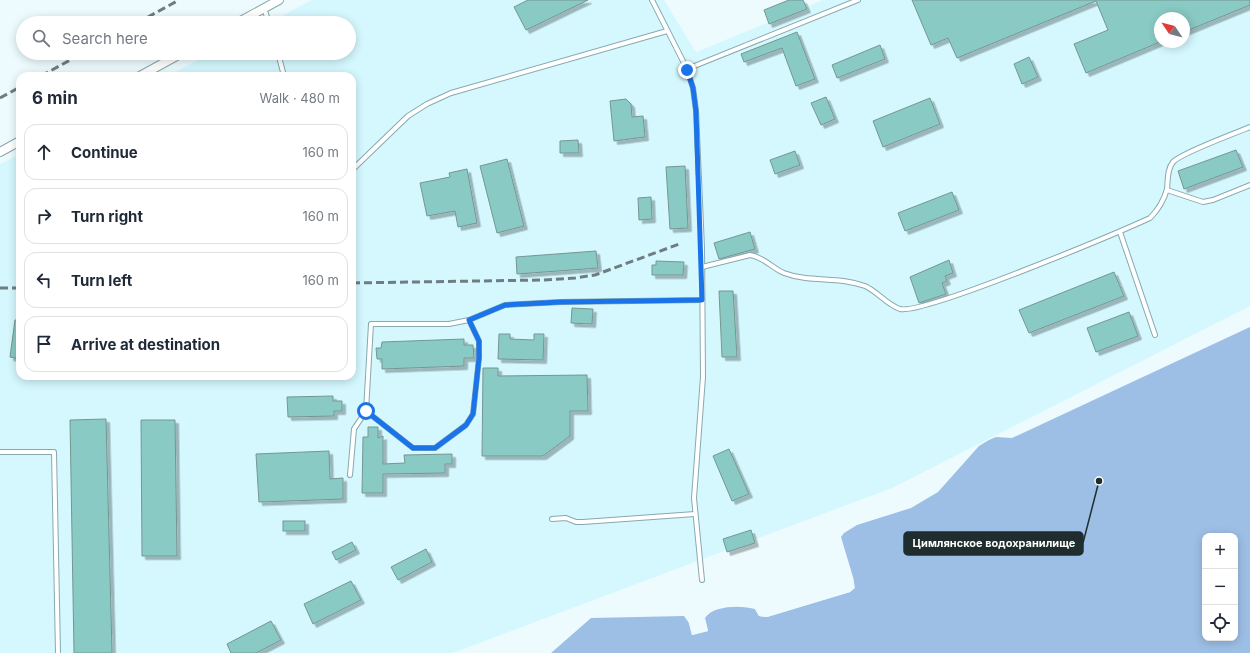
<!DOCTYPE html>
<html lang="en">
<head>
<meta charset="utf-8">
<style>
  :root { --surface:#fff; --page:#f6f6f7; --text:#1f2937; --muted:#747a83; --line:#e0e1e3 }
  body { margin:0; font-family:Inter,sans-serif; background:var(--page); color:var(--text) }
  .controls { position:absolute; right:12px; bottom:12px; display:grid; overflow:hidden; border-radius:8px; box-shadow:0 2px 10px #0003 }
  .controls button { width:36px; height:36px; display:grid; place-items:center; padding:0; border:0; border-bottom:1px solid var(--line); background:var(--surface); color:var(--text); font:20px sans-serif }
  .compass { position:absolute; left:1154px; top:12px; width:36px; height:36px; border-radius:50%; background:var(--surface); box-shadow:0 2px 10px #0003; rotate:305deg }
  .stop { position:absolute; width:12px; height:12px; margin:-9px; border:3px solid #1a73e8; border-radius:50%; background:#fff }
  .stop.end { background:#1a73e8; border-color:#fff; box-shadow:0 1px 4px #0008 }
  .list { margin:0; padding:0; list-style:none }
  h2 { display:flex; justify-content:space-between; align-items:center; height:52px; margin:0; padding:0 16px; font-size:17px }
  h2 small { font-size:13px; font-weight:400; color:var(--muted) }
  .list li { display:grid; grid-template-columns:26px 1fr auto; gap:12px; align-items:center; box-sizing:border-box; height:56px; margin:0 8px 8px; padding:0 8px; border:1px solid var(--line); border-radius:12px }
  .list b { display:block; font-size:15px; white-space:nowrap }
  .list em { font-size:13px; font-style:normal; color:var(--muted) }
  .icon { flex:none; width:22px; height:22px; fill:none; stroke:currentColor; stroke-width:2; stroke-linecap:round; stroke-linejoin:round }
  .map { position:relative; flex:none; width:1250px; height:653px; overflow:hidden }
  .search { position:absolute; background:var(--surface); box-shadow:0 2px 10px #0003; left:16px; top:16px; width:340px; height:44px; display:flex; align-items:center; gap:10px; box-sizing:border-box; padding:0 14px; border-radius:22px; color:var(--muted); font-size:15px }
  .panel { position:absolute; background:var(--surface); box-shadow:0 2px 10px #0003; left:16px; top:72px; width:340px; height:308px; border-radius:12px }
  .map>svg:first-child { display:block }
  .built { fill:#d4f8fe; fill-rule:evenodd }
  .water { fill:#9dbfe5; fill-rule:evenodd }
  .pier { fill:#edfbfe }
  .building { fill:#8acac4; stroke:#749692; filter:url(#shadow) }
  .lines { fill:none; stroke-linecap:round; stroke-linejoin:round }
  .lane-casing { stroke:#87a9af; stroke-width:6 }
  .street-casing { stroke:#87a9af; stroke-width:10 }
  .lane { stroke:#fff; stroke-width:4 }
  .street { stroke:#fff; stroke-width:8 }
  .rail { stroke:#6f7d80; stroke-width:3; stroke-dasharray:8 4; stroke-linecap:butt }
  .route { stroke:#1a73e8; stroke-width:5 }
  .leader { fill:none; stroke:#1f2d2f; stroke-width:1.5 }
  .callout-dot { fill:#1f2d2f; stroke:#fff; stroke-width:1.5 }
  .callout { fill:#1f2d2f; stroke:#1f2d2f; stroke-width:1.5 }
  .callout-label { font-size:11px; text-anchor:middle; font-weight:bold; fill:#fff }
</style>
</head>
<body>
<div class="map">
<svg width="1250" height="653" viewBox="0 0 1250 653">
  <defs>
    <filter id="shadow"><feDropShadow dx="3.5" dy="3.5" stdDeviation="0" flood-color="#0004"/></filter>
  </defs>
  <rect width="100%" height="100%" fill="#edfbfe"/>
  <path class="built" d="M312,0h352l32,52 127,-52h427v306l-358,182 -439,165h-453v-489l20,-10v222h332v-300h-184l43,-23h138v-30h-81zM1160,18h24v24h-24z"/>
  <path class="water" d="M1250,327v326h-699l40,-35 93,-2 5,7 3,12 16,-4 -3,-13c8,-13 37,-13 50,-9l4,7 8,1 83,-25 4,-4 -1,-11 -12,-40 3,-4 13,-8 54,-17 27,-16 41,-46 10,-6 7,-3 16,1zM1205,536h30v102h-30z"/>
  <g class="pier">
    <polygon points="851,577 853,577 855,588 850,592 767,617 759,616 755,609 757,609 760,614 767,615 849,590 852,587"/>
    <polygon points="704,615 708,631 692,635 688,619 694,633 706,630 703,618"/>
  </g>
  <g class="building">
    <polygon points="528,0 588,0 526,30 514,7"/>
    <polygon points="789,0 803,0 807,9 769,24 764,10"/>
    <polygon points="912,0 1250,0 1250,5 1184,32 1184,18 1160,18 1160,42 1086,73 1074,44 1108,30 1096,1 957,58 948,38 931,45"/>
    <polygon points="797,32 815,79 796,86 782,48 744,62 741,54"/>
    <polygon points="880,45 885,59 837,78 832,65"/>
    <polygon points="1029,57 1038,77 1022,84 1014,64"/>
    <polygon points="826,97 835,119 821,125 811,103"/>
    <polygon points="930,98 940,124 883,147 873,121"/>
    <polygon points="626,99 631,104 632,117 643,116 645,137 614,141 610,101"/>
    <polygon points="578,140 579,153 560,153 560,141"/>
    <polygon points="1236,150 1243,167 1184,189 1178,171"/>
    <polygon points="795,151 800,165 775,174 770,160"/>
    <polygon points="507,159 524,226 497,233 480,166"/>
    <polygon points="685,166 688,228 670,229 666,167"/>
    <polygon points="467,169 477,223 458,227 455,211 427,216 420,183 450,177 449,173"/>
    <polygon points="952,192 959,210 905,231 898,213"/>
    <polygon points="651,197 652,219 639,220 638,198"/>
    <polygon points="750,232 755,249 719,259 714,243"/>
    <polygon points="596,251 598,268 517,274 516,257"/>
    <polygon points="949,260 953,273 945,276 947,281 942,283 946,294 919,303 910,277"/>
    <polygon points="656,261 684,262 683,275 652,275 652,265 656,265"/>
    <polygon points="1114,272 1124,296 1029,333 1019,310"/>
    <polygon points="719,291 733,291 737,357 722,357"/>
    <polygon points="572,308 593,309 592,324 571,323"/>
    <polygon points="1129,312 1138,336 1096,352 1087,328"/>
    <polygon points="15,320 20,320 20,359 10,357"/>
    <polygon points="499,334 510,334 510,339 534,340 534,334 544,334 543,360 498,359"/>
    <polygon points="464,339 464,345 473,345 474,358 464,358 464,366 382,369 382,359 377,359 376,348 381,348 382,342"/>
    <polygon points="483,368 498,368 498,376 587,375 588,411 570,411 570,436 543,456 482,456"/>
    <polygon points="333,396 333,401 342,401 342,411 334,411 334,416 288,417 287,397"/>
    <polygon points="106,419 112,653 74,653 70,420"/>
    <polygon points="141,420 175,420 177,556 142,556"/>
    <polygon points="368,427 378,427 378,438 383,436 383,464 405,463 404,455 452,454 452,464 445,464 445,473 383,474 383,493 362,493 363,437 368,437"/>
    <polygon points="729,449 749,494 732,501 713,456"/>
    <polygon points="329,451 330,479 343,478 343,499 259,502 256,454"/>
    <rect x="283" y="521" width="22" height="10"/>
    <polygon points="751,530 755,543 727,552 723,539"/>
    <polygon points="352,542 356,550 336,560 332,552"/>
    <polygon points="426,549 432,562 398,580 391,567"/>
    <polygon points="351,581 361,600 313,624 304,604"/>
    <polygon points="271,621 281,640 256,653 231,653 227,644"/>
  </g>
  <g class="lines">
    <defs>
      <g id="lane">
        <polyline points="652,0 687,69 693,88 696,111 702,248 703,377 694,498 702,580"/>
        <polyline points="264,8 269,23"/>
        <polyline points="278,53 284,76"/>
        <polyline points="687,69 858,0"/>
        <polyline points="352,170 408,116 427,104 451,93 667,31"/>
        <polyline points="1167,190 1203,202 1213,200 1250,185"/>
        <polyline points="1120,232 1155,335"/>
        <path d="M702,267l48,-12c14,2 22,13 34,18 26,10 55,3 81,13 12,5 22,19 35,23 23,6 217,-76 250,-91 8,-8 14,-18 17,-29 1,-9 0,-20 6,-27 8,-9 63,-29 77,-35"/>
        <polyline points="366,411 413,448 435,448 466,425 473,414 479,358 479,341 469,320"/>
        <polyline points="0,452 54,452 58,653"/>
        <polyline points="350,475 354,429 366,411 371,324 449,324 469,320 505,305 561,302 702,300"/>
        <polyline points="552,519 566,518 576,522 583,522 695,514"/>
      </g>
      <g id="street">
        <polyline points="237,23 279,0"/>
        <polyline points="140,76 182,53"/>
        <polyline points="0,152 20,141"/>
      </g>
    </defs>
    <use href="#lane" class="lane-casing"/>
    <use href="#street" class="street-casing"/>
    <use href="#lane" class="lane"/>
    <use href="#street" class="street"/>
    <g class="rail">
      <polyline points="137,23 179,0"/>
      <polyline points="41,76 83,53"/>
      <polyline points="0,98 20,87"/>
      <polyline points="352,283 542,280 575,278 595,275 682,243"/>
      <polyline points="0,288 20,288"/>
    </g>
  </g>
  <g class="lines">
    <polyline class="route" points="366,411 413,448 435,448 466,425 473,414 479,358 479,341 469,320 505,305 561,302 702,300 696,111 693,88 687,70"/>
  </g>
  <path class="leader" d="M1099 481L1083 543"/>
  <circle class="callout-dot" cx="1099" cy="481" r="4"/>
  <rect class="callout" x="904" y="532" width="179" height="23" rx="4"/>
  <g class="callout-label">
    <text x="994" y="547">Цимлянское водохранилище</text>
  </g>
</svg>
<div class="controls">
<button>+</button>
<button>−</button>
<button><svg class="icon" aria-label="locate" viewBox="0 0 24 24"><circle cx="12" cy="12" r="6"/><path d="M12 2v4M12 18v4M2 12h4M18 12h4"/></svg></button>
</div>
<svg class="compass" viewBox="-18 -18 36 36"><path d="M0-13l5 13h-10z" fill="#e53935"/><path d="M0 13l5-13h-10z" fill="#747a83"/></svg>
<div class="stop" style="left:366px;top:411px"></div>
<div class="stop end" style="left:687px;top:70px"></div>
<div class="search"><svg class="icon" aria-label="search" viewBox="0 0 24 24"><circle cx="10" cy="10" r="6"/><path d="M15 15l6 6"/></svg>Search here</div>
<section class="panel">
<h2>6 min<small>Walk · 480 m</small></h2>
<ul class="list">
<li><svg class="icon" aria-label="ahead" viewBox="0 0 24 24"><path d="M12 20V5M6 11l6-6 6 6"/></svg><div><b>Continue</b></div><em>160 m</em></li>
<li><svg class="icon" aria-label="right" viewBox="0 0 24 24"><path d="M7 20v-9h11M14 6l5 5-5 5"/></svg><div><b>Turn right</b></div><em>160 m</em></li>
<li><svg class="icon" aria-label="left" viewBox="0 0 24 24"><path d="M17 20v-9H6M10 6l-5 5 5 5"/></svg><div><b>Turn left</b></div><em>160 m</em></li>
<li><svg class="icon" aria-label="arrive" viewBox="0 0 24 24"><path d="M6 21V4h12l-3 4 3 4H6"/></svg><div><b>Arrive at destination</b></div></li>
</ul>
</section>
</div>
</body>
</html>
